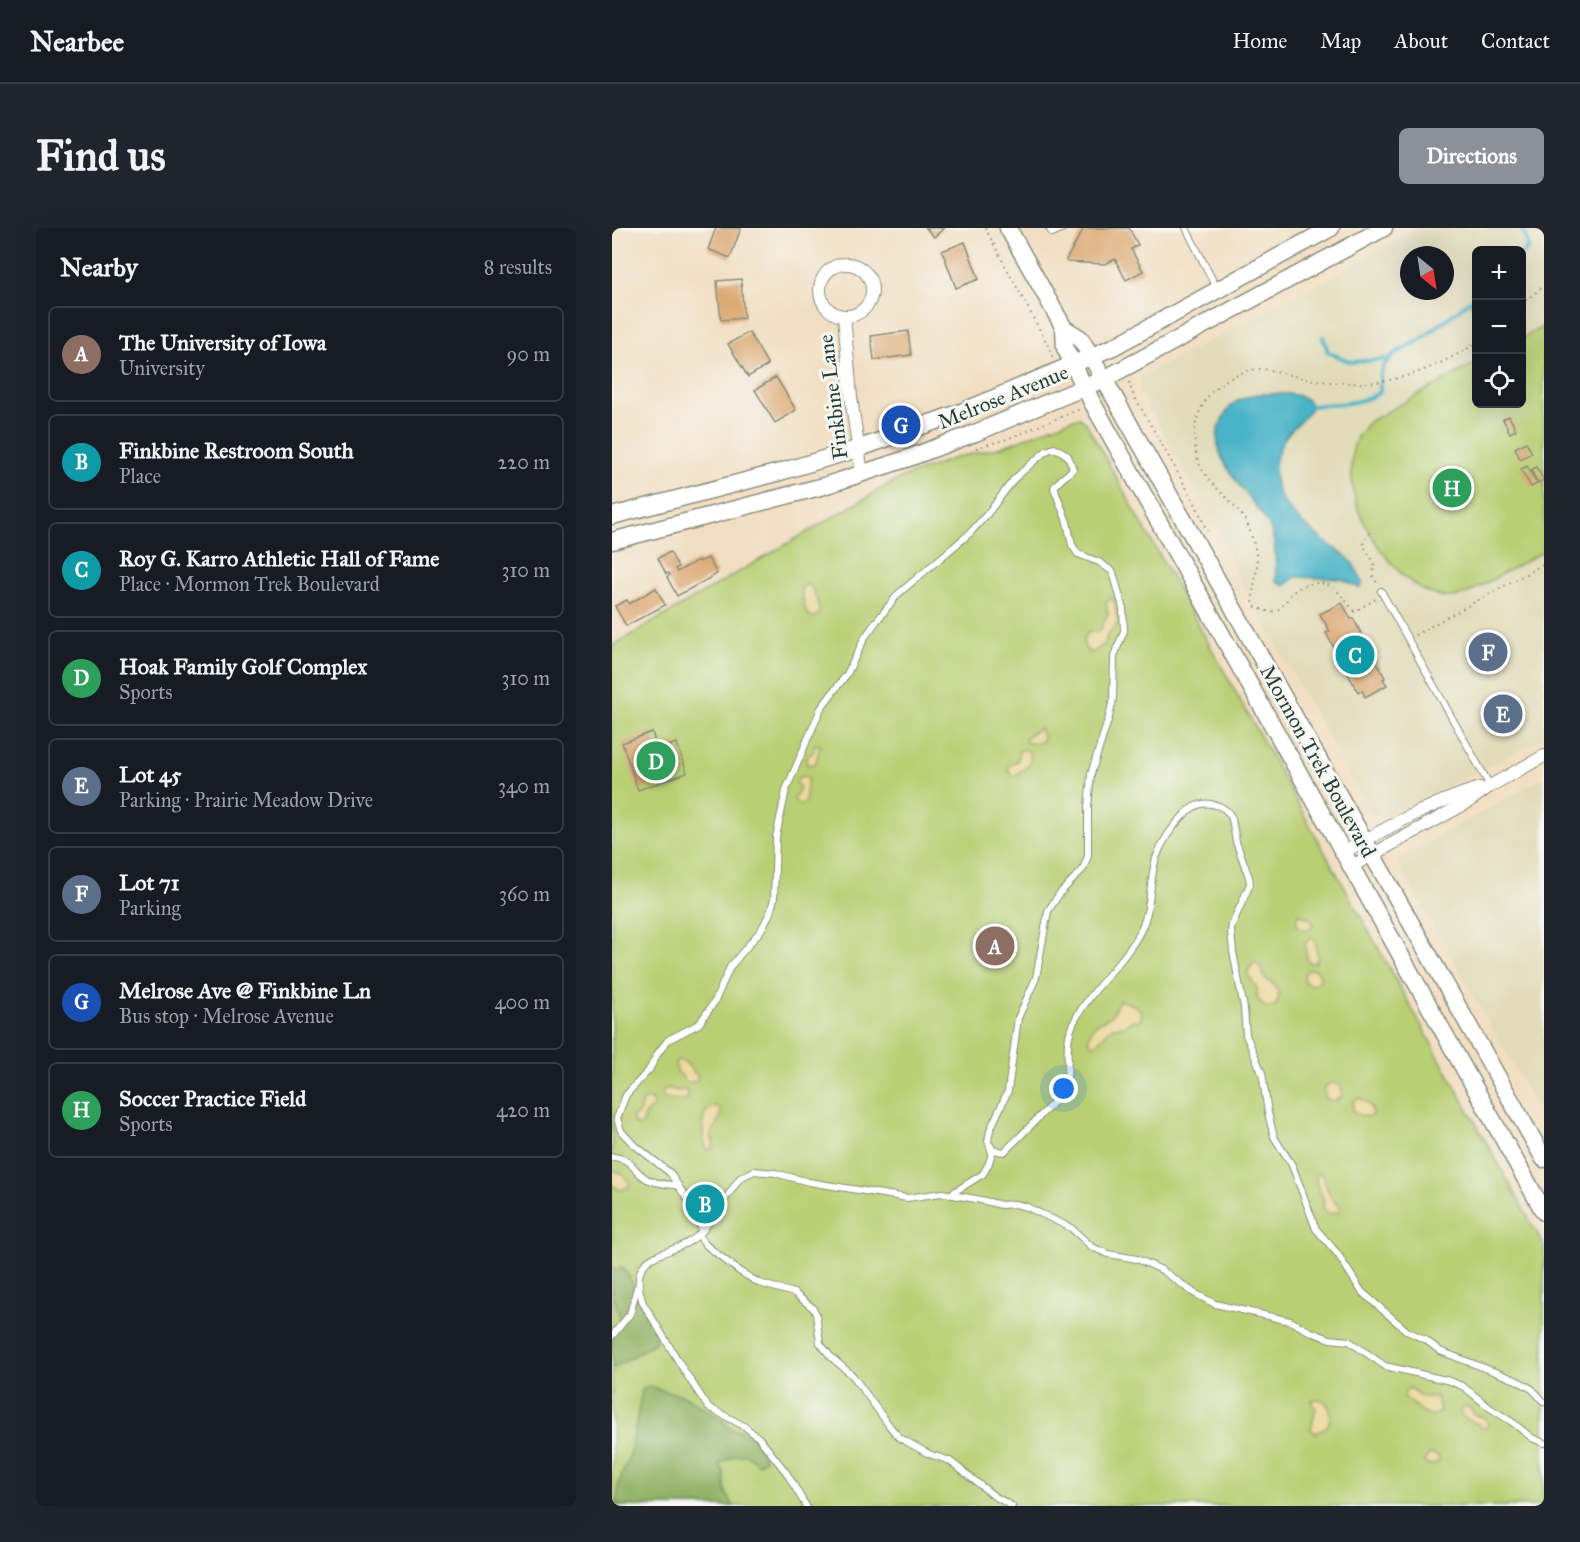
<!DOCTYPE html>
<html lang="en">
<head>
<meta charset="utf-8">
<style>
  :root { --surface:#171b24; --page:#20242c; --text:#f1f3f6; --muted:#9ea1a6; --line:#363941; --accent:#8c9099 }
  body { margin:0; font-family:"IM FELL Great Primer",serif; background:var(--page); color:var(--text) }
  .controls { position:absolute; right:18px; top:18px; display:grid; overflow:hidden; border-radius:9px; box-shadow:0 6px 24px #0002 }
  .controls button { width:54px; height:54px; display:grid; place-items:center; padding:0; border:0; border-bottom:2px solid var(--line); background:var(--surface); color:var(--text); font:30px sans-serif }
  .compass { position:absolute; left:788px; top:18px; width:54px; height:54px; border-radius:50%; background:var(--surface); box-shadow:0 6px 24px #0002; rotate:150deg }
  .you { position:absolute; left:452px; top:861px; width:21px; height:21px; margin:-15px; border:4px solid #fff; border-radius:50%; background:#1a73e8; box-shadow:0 0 0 9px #1a73e833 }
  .badge { display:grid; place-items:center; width:39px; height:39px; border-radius:50%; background:var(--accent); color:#fff; font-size:20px; font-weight:700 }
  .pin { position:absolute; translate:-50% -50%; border:3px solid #fff; box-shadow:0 2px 6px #0006 }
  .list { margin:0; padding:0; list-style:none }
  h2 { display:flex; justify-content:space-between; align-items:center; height:78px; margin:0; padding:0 24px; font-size:26px }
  h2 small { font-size:20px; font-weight:400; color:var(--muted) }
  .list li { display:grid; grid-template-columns:39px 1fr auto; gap:18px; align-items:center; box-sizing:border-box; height:96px; margin:0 12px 12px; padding:0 12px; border:2px solid var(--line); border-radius:9px }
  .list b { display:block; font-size:22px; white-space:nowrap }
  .list p { margin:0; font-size:20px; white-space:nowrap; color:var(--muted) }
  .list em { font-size:20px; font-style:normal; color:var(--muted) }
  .icon { flex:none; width:33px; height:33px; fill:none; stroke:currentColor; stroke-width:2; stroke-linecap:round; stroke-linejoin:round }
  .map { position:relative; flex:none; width:932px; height:1278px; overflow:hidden; border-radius:9px }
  header { display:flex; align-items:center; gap:36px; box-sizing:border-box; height:84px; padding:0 30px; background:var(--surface); border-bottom:2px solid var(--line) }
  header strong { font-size:28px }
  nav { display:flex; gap:33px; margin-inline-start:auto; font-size:21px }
  .intro { display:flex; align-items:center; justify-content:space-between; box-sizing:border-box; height:144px; padding:0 36px }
  h1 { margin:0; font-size:42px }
  .button { padding:15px 27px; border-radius:9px; background:var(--accent); color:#fff; font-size:21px; font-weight:700 }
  main { display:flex; gap:36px; padding:0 36px }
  aside { flex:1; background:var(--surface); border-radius:9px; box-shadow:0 6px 24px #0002 }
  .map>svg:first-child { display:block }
  .built { fill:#e2dcba; fill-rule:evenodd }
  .green { fill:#b9cf73; stroke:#6c8654; stroke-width:1.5 }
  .forest { fill:#92b265; stroke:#58784c; stroke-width:1.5 }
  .sand { fill:#eeda9e; stroke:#868c69; stroke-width:1.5 }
  .water { fill:#49b3c7; stroke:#34787e; stroke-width:1.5 }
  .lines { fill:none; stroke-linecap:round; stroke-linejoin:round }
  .stream { stroke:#49b3c7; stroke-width:4 }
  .building { fill:#ddaa76 }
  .lane-casing { stroke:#888e7c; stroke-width:8 }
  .street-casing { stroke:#888e7c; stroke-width:14 }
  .secondary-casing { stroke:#888e7c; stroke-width:19 }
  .path { stroke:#888e7c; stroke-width:2; stroke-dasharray:1.5 4.5; stroke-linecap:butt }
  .lane { stroke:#fff; stroke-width:6 }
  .street { stroke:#fff; stroke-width:12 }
  .secondary { stroke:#fff; stroke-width:16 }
  .labels { text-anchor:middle; stroke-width:6; stroke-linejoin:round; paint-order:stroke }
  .street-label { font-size:21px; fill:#1f3d34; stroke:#f6f6f2 }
</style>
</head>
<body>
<header>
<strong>Nearbee</strong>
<nav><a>Home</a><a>Map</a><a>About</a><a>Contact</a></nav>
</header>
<div class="intro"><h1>Find us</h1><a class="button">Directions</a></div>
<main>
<aside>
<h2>Nearby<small>8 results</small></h2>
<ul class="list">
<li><span class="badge" style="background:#8d6e63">A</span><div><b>The University of Iowa</b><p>University</p></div><em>90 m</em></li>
<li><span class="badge" style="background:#0f9aa8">B</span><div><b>Finkbine Restroom South</b><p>Place</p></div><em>220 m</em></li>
<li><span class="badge" style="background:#0f9aa8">C</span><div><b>Roy G. Karro Athletic Hall of Fame</b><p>Place · Mormon Trek Boulevard</p></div><em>310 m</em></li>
<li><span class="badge" style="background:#2e9e5b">D</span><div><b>Hoak Family Golf Complex</b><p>Sports</p></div><em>310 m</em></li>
<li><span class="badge" style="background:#5c6f8a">E</span><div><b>Lot 45</b><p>Parking · Prairie Meadow Drive</p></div><em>340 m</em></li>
<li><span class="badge" style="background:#5c6f8a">F</span><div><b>Lot 71</b><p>Parking</p></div><em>360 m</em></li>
<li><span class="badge" style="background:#1a4fb4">G</span><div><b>Melrose Ave @ Finkbine Ln</b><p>Bus stop · Melrose Avenue</p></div><em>400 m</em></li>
<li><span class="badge" style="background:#2e9e5b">H</span><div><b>Soccer Practice Field</b><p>Sports</p></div><em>420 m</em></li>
</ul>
</aside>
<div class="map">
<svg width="932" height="1278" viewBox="0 0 932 1278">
  <rect width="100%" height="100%" fill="#f6f6f2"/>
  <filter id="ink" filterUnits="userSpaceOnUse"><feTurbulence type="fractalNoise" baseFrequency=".0167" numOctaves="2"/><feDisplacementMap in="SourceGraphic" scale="12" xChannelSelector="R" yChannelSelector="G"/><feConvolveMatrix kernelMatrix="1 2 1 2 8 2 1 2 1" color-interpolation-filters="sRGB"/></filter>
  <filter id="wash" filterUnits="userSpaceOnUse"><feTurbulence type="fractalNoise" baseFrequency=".008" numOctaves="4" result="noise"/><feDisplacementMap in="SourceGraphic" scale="24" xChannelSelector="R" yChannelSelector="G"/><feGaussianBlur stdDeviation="1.35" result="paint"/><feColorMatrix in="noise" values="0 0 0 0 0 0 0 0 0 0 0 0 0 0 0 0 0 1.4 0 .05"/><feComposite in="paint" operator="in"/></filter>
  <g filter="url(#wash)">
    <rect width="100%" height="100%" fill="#f2dfc3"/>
    <g class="built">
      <path d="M808,0h124v510l-142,72 -30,6 -134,-240 -26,-58 -74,-128 4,-14 171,-89zM864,22h45v154h-45zM797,27h36v36h-36z"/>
      <polygon points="932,549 932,892 784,632"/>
    </g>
    <g class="green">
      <path d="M932,98v225l-78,43c-4,1 -9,3 -13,3 -42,4 -86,-59 -97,-94 -5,-19 -7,-45 0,-64 4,-7 9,-12 14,-18l106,-58v41h45l1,-66z"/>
      <polygon points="468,190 474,195 932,1018 932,1278 0,1278 0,418 288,250 346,229 390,219 460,191"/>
    </g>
    <g class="forest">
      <polygon points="10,1039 18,1050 31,1082 43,1101 43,1115 0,1141 0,1102 8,1096 4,1074 0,1069 0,1043"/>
      <polygon points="35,1158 73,1168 107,1189 119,1201 132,1203 141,1210 153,1231 146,1236 135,1227 122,1228 107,1236 112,1245 113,1263 122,1278 11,1278 5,1276 6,1257 19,1223 30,1161"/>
    </g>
    <g class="sand">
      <path d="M195,355c9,8 11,19 12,30l-4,4 -6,-1 -4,-8 -4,-18z"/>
      <polygon points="498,370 500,370 503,376 506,396 495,407 493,416 481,424 477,424 472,418 472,409 476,405 488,403 496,386 494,375"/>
      <polygon points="428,500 431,508 430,514 414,515 414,509"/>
      <polygon points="203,516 208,517 204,535 198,537 194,535 194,530 201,524"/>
      <polygon points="413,521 419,526 417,537 402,548 397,544 396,539 406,532 406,524"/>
      <polygon points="190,548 196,549 193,574 190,576 184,575 182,571 188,560 184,552"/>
      <polygon points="687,686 697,690 701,696 699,700 692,702 686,698 684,691"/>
      <polygon points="698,710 703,712 706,729 703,735 697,734 695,731 693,716"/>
      <path d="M642,734l5,2 5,14c12,6 21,17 9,29h-8l-8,-9v-10l-10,-15z"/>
      <circle cx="700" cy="749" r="8"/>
      <path d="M507,772c10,3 30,8 20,21l-7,-1 -7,6 -13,1 -17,18h-3l-4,-7 6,-12 18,-11z"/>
      <polygon points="66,832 73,834 86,849 85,853 76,855 65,843 63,835"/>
      <circle cx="721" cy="864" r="9"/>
      <polygon points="56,860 65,863 74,862 76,865 76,870 72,872 51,870 49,865"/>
      <path d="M747,870c8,3 14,8 13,17l-3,2 -10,-2 -6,-4v-9z"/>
      <polygon points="35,871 40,872 41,879 33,886 31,896 26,898 21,895 21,889 27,885 30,874"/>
      <path d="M103,878l5,3 1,6 -10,19 3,13 -6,3c-6,-6 -7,-32 -2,-38 3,-4 5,-4 9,-6z"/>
      <polygon points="0,942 9,945 17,953 17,959 8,962 0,957"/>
      <path d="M708,944c7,13 8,25 20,36v4l-12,2 -5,-7 1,-7c-4,-9 -9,-15 -8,-25z"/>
      <polygon points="797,1160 811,1169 825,1169 828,1183 820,1188 813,1186 792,1169 793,1164"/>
      <path d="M708,1171c12,5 13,18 6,29l-10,5 -5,-4 5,-21 -4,-4v-4z"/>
      <polygon points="852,1179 858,1180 863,1187 874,1190 876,1196 874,1200 870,1200 866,1196 850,1189 848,1183"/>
      <polygon points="819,1226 826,1228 827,1234 820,1237 812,1235 814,1229"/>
    </g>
    <path class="water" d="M644,166c17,0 46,-5 56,12 -7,15 -22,21 -29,35 -24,47 6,72 40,99 8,7 19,12 26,19 6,6 10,16 14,24l-4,5 -17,-9 -47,-2 -11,9 -8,-5c-1,-17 1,-39 -7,-55 -15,-29 -66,-69 -48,-104 3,-6 8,-15 13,-19 6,-4 15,-6 22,-9z"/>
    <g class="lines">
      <g class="stream">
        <polyline points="909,27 917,19 910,0"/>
        <polyline points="858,73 864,82"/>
        <polyline points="711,109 716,124 739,134 778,131"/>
        <path d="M700,178c22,-2 49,-1 68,-14v-14l3,-11 11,-13 26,-14 56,-44"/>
      </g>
    </g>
    <g id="blocks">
      <g class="building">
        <polygon points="104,0 129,0 118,30 96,21"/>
        <polygon points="314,0 332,0 322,9"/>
        <polygon points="472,0 517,0 526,17 519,21 531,43 514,52 503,31 493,36 455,34 454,32"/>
        <polygon points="353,14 367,51 344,60 330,23"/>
        <polygon points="129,51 132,90 109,92 105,53"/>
        <polygon points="296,103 299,127 262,132 259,108"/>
        <polygon points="137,104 156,137 136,149 116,116"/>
        <polygon points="164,149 184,182 163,195 143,162"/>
        <polygon points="897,188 904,202 898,205 891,191"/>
        <polygon points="914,214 920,225 908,231 903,220"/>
        <polygon points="915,238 925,256 919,259 909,241"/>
        <polygon points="924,239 932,252 926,255 919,242"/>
        <polygon points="58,324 66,339 63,341 65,344 86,332 87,334 96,330 105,346 65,368 55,349 58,347 57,345 54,346 46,330"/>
        <polygon points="44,360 53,377 14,398 3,378 15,372 17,376"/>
        <polygon points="730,375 739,391 741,390 773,450 771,451 775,457 753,469 750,462 746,464 714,405 718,403 708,386"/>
        <polygon points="40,504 45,521 65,515 75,545 26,562 10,515"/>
        <polygon points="98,967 103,978 89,984 84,973"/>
      </g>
    </g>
  </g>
  <g filter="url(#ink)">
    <use href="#blocks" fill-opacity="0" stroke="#888e7c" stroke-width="1.5"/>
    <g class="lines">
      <defs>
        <g id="lane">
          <polyline points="437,0 440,5 451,0"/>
          <polyline points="574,0 605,61"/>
          <polyline points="769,363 878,558"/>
          <path d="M379,918l1,4 12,2c15,-14 28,-28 42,-42 5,-6 12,-10 16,-17 12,-20 -1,-47 12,-71 17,-34 50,-58 67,-92 11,-23 8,-49 15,-72 6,-16 15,-30 27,-42 7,-8 17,-14 28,-12 10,1 18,7 21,15l4,23 13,35 1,7 -18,41 -1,6 2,21 11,56 2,27 16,38 6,40 6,24 18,28 24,64 21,24 25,39 45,39 19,9 14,11 76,29 16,9 12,13"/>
          <path d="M0,929c21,1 19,13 35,22 9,5 21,5 32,7"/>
          <polyline points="90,1004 128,950 142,943 163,945 197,954 295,970 330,965 369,972 389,977 403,976 415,979 459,1000 480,1019 496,1026 525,1031 550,1042 582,1065 603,1076 678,1093 699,1104 718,1111 737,1113 773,1138 838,1153 852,1159 878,1180 900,1194 920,1210 932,1215"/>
          <polyline points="87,1008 94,1017 127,1043 147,1055 182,1065 201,1080 204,1086 208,1115 219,1129 241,1148 279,1200 288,1210 317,1226 338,1233 382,1268 400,1278"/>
          <polyline points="0,1108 18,1086 25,1059"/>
          <path d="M194,1278l-20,-34 -27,-34 -15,-12 -36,-19 -23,-35 -42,-69c-20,-58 34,-43 58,-71l-1,-9 -8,-16 -22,-34 -38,-30 -11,-12 -4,-13 9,-23 23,-25 9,-17 10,-13 31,-16 16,-23 15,-34 31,-37 9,-17 4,-14 2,-62 10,-47 35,-82 26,-34 18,-37 11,-15 22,-28 71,-60 20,-22 25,-33 32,-28 8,-3 7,3 7,5 5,13c-6,7 -15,11 -19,19l13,34 5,23 6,9 21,8 14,10 10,36 1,23 -10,25 -1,43 -4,18 -18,57 -3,33v49l-5,13 -23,24 -12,18 -12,67 -18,40 -10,73 -18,39 -2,11 4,12 -3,10 -6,11 -32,20"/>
        </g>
        <g id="street">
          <circle cx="234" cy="62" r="26"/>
          <polyline points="232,88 239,169 250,246"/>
          <path d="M732,624c44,-25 87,-49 136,-64"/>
          <polyline points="740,638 856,574 878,558 932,528"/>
        </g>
        <g id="secondary">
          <polyline points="396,0 452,100 453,120 480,174 932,984"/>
          <polyline points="452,100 468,110 479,128 932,931"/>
          <polyline points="0,288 168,244 245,221 352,183 501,119 719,0"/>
          <polyline points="0,313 212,258 294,231 363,205 492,151 772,0"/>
        </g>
      </defs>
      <use href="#lane" class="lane-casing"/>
      <use href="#street" class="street-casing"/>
      <use href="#secondary" class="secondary-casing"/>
      <g class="path">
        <polyline points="373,0 438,121 441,131"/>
        <polyline points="909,76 932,58"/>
        <polyline points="517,154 520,164 584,277 595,303"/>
        <polyline points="364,220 395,211 468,181"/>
        <polyline points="758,305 754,308 751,317 762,335 761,348 765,355"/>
        <path d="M742,383c-6,-7 -14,-19 -22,-24 -13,-7 -29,-4 -40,6 -5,5 -8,14 -15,17 -8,4 -16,-1 -23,-4 -3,-14 2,-26 3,-40 0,-14 -4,-27 -9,-40 -11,-26 -44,-41 -51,-69 -11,-44 16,-82 61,-88 13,-1 36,8 49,10 24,4 54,6 77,2 33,-5 64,-21 92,-37"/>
        <polyline points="736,387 764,371"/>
        <polyline points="803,407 932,336"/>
      </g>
      <use href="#lane" class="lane"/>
      <use href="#street" class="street"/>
      <use href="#secondary" class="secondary"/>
    </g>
  </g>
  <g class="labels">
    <g class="street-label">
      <text transform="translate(221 169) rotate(-97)" y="7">Finkbine Lane</text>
      <text transform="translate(391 169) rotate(-22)" y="7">Melrose Avenue</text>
      <text transform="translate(706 533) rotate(61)" y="7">Mormon Trek Boulevard</text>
    </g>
  </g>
</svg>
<div class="controls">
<button>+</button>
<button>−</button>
<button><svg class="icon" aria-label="locate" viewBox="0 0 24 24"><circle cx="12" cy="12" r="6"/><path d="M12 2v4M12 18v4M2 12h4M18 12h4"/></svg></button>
</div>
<svg class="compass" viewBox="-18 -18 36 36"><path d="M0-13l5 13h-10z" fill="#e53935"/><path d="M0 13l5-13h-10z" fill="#9ea1a6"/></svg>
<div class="you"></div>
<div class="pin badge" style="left:383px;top:718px;background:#8d6e63">A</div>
<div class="pin badge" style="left:93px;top:976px;background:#0f9aa8">B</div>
<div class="pin badge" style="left:743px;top:427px;background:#0f9aa8">C</div>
<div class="pin badge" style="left:44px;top:533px;background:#2e9e5b">D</div>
<div class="pin badge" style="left:891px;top:486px;background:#5c6f8a">E</div>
<div class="pin badge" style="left:876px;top:424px;background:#5c6f8a">F</div>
<div class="pin badge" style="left:289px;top:197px;background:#1a4fb4">G</div>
<div class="pin badge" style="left:840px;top:260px;background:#2e9e5b">H</div>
</div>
</main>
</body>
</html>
